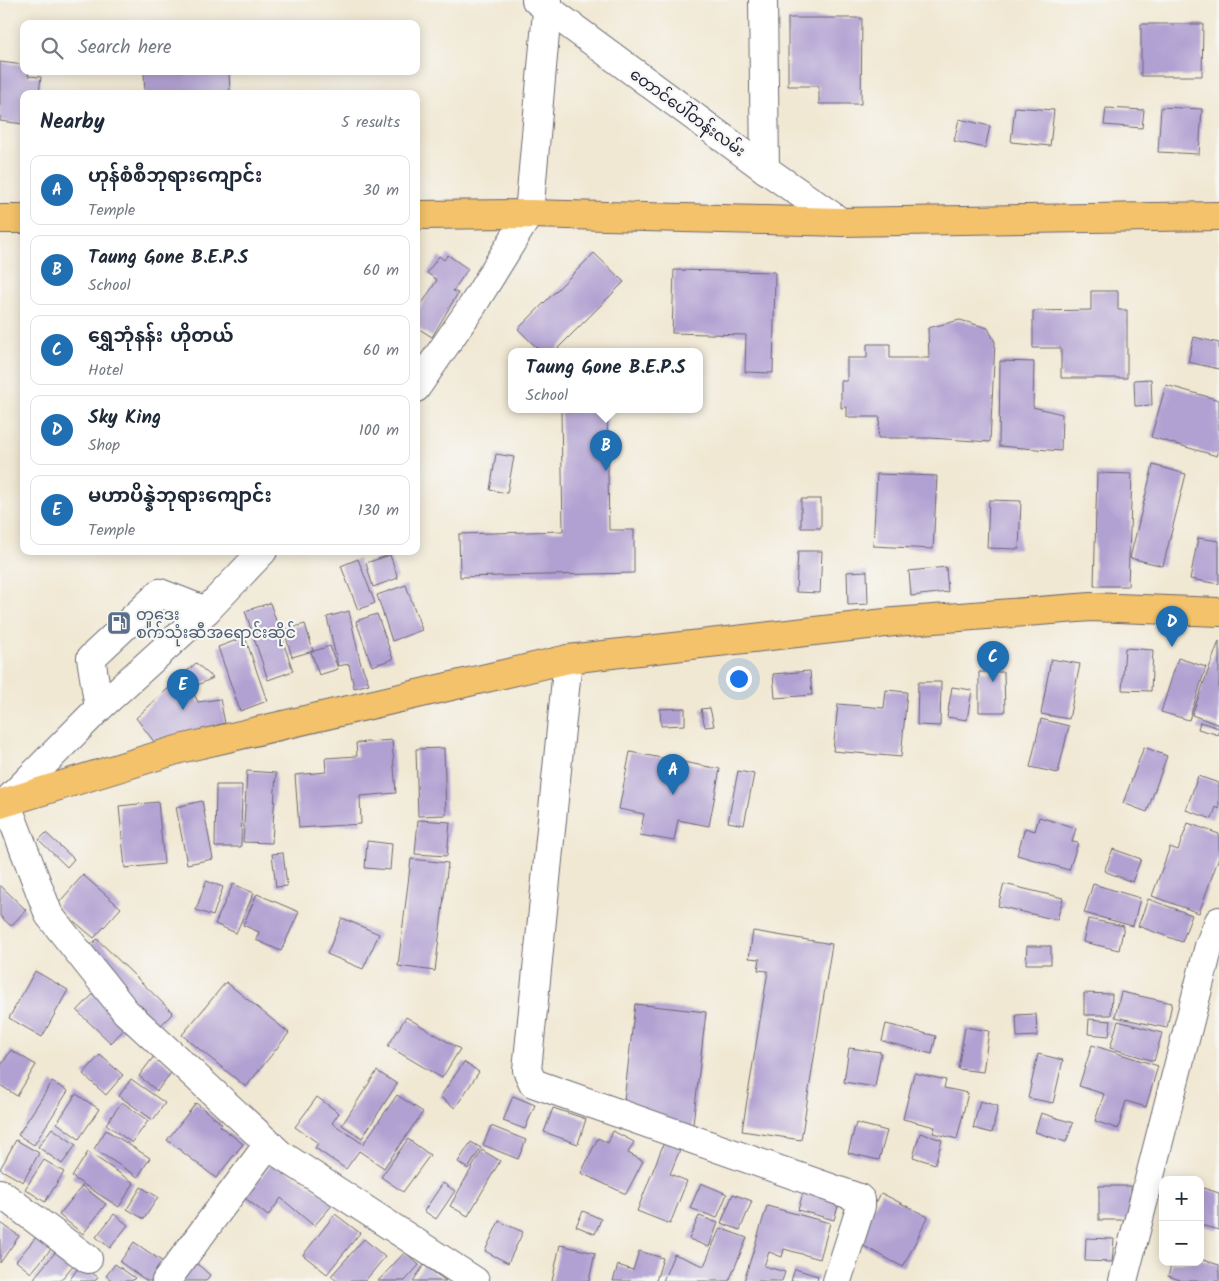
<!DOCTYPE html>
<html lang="en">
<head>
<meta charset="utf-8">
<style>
  :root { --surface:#fff; --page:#f6f6f7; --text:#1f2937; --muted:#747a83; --line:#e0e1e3; --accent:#1f6fb2 }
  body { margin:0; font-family:Kalam,"Noto Sans Myanmar",sans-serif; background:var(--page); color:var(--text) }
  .controls { position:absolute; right:15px; bottom:15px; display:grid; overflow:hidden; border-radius:10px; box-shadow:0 2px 12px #0003 }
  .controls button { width:45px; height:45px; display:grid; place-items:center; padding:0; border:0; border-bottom:1px solid var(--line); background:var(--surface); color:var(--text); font:25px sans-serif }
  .you { position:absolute; left:738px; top:678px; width:18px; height:18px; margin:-12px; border:4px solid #fff; border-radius:50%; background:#1a73e8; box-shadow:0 0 0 8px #1a73e833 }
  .badge { display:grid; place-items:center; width:32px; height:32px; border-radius:50%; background:var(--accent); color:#fff; font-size:16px; font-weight:700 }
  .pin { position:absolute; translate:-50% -41px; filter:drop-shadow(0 1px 2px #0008) }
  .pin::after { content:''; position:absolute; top:26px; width:18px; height:15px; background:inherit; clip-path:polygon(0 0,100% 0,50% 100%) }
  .popup { position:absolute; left:508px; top:348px; width:195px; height:65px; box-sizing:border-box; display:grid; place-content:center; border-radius:10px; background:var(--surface); filter:drop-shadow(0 1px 4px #0005); font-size:16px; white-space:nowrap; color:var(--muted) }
  .popup b { font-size:19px; color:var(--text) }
  .popup::after { content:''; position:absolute; left:50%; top:100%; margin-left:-10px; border:10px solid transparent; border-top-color:var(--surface) }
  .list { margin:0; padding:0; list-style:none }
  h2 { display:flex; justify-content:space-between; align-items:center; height:65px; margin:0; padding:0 20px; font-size:21px }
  h2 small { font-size:16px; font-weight:400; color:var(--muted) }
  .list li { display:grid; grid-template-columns:32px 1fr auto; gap:15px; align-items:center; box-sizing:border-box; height:70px; margin:0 10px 10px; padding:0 10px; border:1px solid var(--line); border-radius:10px }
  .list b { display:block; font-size:19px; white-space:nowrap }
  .list p { margin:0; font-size:16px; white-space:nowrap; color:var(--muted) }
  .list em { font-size:16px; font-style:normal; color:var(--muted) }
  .icon { flex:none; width:28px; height:28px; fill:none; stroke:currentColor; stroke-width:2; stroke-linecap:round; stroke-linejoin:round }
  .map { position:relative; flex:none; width:1219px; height:1281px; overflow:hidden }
  .search { position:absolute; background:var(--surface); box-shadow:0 2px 12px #0003; left:20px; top:20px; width:400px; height:55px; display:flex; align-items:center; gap:12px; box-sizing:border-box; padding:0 18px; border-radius:10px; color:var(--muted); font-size:19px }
  .panel { position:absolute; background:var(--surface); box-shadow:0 2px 12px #0003; left:20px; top:90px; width:400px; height:465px; border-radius:10px }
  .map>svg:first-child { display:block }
  .building { fill:#b1a0d2 }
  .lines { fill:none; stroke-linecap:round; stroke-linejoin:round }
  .minor-casing { stroke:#6a6770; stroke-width:30 }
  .major-casing { stroke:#6a6770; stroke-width:30 }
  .minor { stroke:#fff; stroke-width:28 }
  .major { stroke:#f3c26a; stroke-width:28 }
  .labels { text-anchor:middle; stroke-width:4.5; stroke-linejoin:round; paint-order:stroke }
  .street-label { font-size:16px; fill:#22223b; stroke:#f6f6f2 }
  .service-label { font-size:16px; fill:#4e5e75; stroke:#f6f6f2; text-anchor:start }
</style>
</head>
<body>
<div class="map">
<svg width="1219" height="1281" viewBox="0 0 1219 1281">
  <rect width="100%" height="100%" fill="#f6f6f2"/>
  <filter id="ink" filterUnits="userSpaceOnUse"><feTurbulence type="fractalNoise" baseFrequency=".02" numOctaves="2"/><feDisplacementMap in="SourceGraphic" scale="10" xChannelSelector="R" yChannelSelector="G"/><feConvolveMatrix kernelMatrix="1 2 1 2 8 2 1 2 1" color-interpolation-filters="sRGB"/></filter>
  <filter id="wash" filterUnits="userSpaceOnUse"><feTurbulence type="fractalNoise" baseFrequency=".0096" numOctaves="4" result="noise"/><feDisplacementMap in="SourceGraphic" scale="20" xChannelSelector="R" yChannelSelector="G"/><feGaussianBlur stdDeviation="1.12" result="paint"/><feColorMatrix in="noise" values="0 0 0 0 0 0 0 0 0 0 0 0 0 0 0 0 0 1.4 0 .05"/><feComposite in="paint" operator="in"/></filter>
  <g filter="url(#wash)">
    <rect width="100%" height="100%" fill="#f1e8d3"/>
    <g id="blocks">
      <g class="building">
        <polygon points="788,18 862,18 861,104 819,104 819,86 788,86"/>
        <polygon points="1141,24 1203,24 1202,76 1141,76"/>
        <polygon points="0,62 24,65 24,71 29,71 28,76 41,77 39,94 24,94 23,124 0,121"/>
        <polygon points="144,71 229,71 230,94 145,94"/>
        <polygon points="1015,107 1054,110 1050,146 1011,142"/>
        <polygon points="1161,107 1202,109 1199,154 1158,152"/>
        <polygon points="1106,108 1144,110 1142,128 1104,125"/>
        <polygon points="959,119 990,126 985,148 954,141"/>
        <polygon points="594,253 624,282 554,352 541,352 518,329"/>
        <polygon points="448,255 468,269 453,291 458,293 432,337 416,327 416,313 437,280 427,273 439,256 444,260"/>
        <polygon points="674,270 775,272 773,373 745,372 746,335 672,333"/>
        <polygon points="1091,291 1118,291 1118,310 1127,310 1127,378 1061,378 1061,348 1033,348 1033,311 1091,310"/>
        <polygon points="960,320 988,328 995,342 990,442 930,438 878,438 880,417 847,417 847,407 841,408 841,381 847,381 847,358 867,358 867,344 890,344 890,358 929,358 928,328"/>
        <polygon points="1194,337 1219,343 1219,369 1188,362"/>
        <polygon points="1000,361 1034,362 1033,407 1062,414 1061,451 999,446"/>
        <polygon points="1151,379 1152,405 1135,406 1134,380"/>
        <polygon points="1166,385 1219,400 1219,450 1217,456 1151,437"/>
        <polygon points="561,410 607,410 609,530 634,530 634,573 460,577 459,534 563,531"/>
        <polygon points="496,454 514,457 507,493 490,490"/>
        <polygon points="1153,465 1186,474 1163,566 1130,558"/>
        <polygon points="1097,473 1132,474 1128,586 1094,586"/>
        <polygon points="877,474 937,476 933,549 873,546"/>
        <rect x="801" y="499" width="20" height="29"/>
        <polygon points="989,500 1021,501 1019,549 987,548"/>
        <polygon points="1198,538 1219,541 1219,584 1190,579"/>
        <polygon points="798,551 822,551 820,593 796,592"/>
        <polygon points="390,555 398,578 373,587 366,563"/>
        <polygon points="358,559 375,603 358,610 341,566"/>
        <polygon points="946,567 948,592 911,596 909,571"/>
        <polygon points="867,571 868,604 848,605 847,572"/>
        <polygon points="406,585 422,630 392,641 377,595"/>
        <polygon points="270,603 293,671 268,680 245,611"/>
        <polygon points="349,611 360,661 369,684 354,688 349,664 338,666 327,617"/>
        <polygon points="377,614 393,659 372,666 356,621"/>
        <polygon points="305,624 313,651 292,657 284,630"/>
        <polygon points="245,637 267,701 240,711 218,647"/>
        <polygon points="1219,641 1219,725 1192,715"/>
        <polygon points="330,646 338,669 319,675 311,652"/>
        <polygon points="1125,648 1153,650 1151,691 1122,690"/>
        <polygon points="1178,658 1206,667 1189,720 1161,712"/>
        <polygon points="1051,659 1080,664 1069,719 1041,714"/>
        <polygon points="196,663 213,678 191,688 198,702 220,699 225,723 155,743 136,718"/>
        <polygon points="810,671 812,695 775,698 773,674"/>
        <polygon points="979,672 1004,672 1005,712 979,712"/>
        <polygon points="918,682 941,682 940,726 917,725"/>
        <polygon points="952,687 972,690 967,720 947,717"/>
        <polygon points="886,690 907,692 901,757 833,751 838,704 884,708"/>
        <polygon points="685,708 685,725 661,726 660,709"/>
        <polygon points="710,708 714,726 705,727 701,709"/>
        <polygon points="1041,719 1069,726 1058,773 1030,767"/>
        <polygon points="1200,722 1219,728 1219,735 1198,729"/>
        <polygon points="392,740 396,793 360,796 361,824 299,828 295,775 326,772 325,758 357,756 356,743"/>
        <polygon points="1144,747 1167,756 1147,812 1123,803"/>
        <polygon points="444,748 446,815 418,816 416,749"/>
        <polygon points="630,752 720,769 709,826 678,820 674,841 640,835 644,814 619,809"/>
        <polygon points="247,771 276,773 272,843 243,842"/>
        <polygon points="738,771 754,774 744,825 728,822"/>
        <polygon points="1198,776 1219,783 1219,809 1216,807 1212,819 1186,810"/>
        <polygon points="216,785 242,785 241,847 215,847"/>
        <polygon points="202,801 213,859 187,864 176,807"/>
        <polygon points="158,802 164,864 125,868 119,806"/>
        <polygon points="1039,817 1076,828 1072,842 1078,843 1069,870 1017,855 1025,828 1035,831"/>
        <polygon points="418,820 450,822 447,856 415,854"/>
        <polygon points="1188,823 1219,834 1219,857 1199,913 1152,896 1170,847 1178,850"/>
        <polygon points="46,833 74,859 67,867 39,840"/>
        <polygon points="367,841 392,844 390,870 365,868"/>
        <polygon points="1113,849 1141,859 1132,882 1104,871"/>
        <polygon points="283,853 287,886 276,887 272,854"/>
        <polygon points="411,859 448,863 435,971 398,966"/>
        <polygon points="83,875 121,908 94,938 56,906"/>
        <polygon points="206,881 223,887 213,916 196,910"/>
        <polygon points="233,884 254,893 236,933 215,924"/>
        <polygon points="1004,884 1063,898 1057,920 998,906"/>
        <polygon points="1093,884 1140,898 1133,926 1084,913"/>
        <polygon points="0,885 26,910 11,926 0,916"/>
        <polygon points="257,894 299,912 281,951 256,940 259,932 243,925"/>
        <polygon points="1148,899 1192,915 1182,942 1138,926"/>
        <polygon points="342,918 379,934 363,969 327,954"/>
        <polygon points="1088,919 1124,926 1119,950 1083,942"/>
        <polygon points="753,931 832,944 801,1140 742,1131 768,971 758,970 760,959 749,958"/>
        <polygon points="97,939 173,1013 159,1027 83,953"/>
        <polygon points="1027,946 1051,946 1051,964 1026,964"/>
        <polygon points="35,971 68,990 42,1037 9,1018"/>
        <polygon points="226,982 289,1033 246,1087 182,1035"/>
        <polygon points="98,989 132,1021 111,1043 77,1011"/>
        <polygon points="1121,992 1172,1003 1167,1028 1115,1017"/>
        <polygon points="1084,993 1112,994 1111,1015 1084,1015"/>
        <polygon points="635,1004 706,1012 692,1133 623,1110"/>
        <polygon points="1036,1014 1037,1036 1017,1037 1016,1015"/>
        <polygon points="406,1017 460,1049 442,1078 388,1046"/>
        <polygon points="1089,1019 1111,1021 1109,1036 1088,1034"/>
        <polygon points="1118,1021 1162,1033 1154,1061 1110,1048"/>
        <polygon points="886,1024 936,1036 932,1054 882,1041"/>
        <polygon points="965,1027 989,1031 983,1072 958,1069"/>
        <polygon points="1092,1045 1158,1066 1146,1107 1126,1101 1118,1129 1095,1121 1104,1094 1079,1086"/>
        <polygon points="849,1048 881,1052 875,1087 844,1082"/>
        <polygon points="11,1050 36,1065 17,1096 0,1085 0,1067"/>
        <polygon points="1038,1054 1063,1060 1053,1103 1028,1098"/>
        <polygon points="100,1055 123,1075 106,1095 83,1074"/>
        <polygon points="155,1055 173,1070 157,1091 139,1076"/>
        <polygon points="464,1062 479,1072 455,1108 440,1097"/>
        <polygon points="377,1071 397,1084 362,1138 342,1125"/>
        <polygon points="914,1073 946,1080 944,1088 968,1093 957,1139 933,1133 935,1127 903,1119"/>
        <polygon points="131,1079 165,1103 153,1120 119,1096"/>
        <polygon points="52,1082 68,1091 34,1145 18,1135"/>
        <polygon points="76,1094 99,1109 79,1139 57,1123"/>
        <polygon points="397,1095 423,1112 384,1168 359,1151 346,1169 315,1148 318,1143 295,1127 317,1097 339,1113 332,1123 363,1144"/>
        <polygon points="513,1096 535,1105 525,1129 503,1121"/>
        <polygon points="980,1101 998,1106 992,1133 973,1128"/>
        <polygon points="122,1102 148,1121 132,1143 106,1124"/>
        <polygon points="196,1103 222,1124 220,1126 243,1144 216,1178 167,1140"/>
        <polygon points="553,1108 586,1119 578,1144 544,1132"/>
        <polygon points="1041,1113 1073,1123 1066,1142 1035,1132"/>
        <polygon points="856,1123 887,1131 879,1160 848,1153"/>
        <polygon points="491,1126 526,1140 518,1159 483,1145"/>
        <polygon points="52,1128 76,1145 62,1164 38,1147"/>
        <polygon points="106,1130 150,1158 138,1177 94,1149"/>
        <polygon points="613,1131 634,1142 628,1153 643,1161 626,1194 581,1173 598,1138 608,1143"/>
        <polygon points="920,1133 942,1140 935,1164 913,1157"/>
        <polygon points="408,1139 430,1155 403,1192 381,1177"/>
        <polygon points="16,1140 39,1153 23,1182 0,1169"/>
        <polygon points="665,1140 681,1147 670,1174 687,1181 670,1224 637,1211"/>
        <polygon points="471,1142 481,1148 468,1169 458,1162"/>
        <polygon points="482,1150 500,1161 468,1216 450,1206"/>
        <polygon points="88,1152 134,1183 119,1207 72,1177"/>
        <polygon points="44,1160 64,1172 45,1202 25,1189"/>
        <polygon points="273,1162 335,1202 314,1226 281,1198 268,1216 245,1198"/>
        <polygon points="443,1183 455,1191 436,1219 424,1211"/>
        <polygon points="701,1183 727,1194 717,1218 690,1208"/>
        <polygon points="82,1186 106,1204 83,1234 59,1215"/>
        <rect x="1099" y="1186" width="32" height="34"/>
        <polygon points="141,1187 158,1197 144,1219 127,1209"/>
        <polygon points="1200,1187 1219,1193 1219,1230 1200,1225"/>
        <polygon points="804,1189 840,1199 834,1220 798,1210"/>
        <polygon points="881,1193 928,1217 903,1267 856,1242"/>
        <polygon points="733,1194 752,1201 740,1230 721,1223"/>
        <polygon points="767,1206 830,1223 820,1259 784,1249 782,1257 769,1252 764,1266 785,1272 782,1281 744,1281"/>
        <polygon points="583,1211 601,1219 595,1234 576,1226"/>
        <polygon points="114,1214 128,1225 110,1248 96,1237"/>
        <polygon points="335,1214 360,1233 327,1274 303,1255"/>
        <polygon points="699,1216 718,1223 709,1247 689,1239"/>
        <polygon points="499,1221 523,1232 508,1263 485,1251"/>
        <polygon points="1,1223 19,1236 0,1263 0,1225"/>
        <polygon points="720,1228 747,1238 729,1281 663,1281 674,1254 704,1266"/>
        <polygon points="36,1237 51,1249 31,1273 16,1261"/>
        <polygon points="1086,1238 1114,1239 1112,1262 1085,1261"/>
        <polygon points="364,1239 385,1257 365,1281 337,1281 331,1276"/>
        <polygon points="134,1242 166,1264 153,1281 147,1281 120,1262"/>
        <polygon points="560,1245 595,1253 589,1281 552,1281"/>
        <polygon points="58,1249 75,1263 60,1281 38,1281 34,1278"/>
        <polygon points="639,1251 663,1258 656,1281 613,1281 618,1265 633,1270"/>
        <polygon points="405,1252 419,1265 405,1281 378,1281"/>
        <polygon points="1200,1259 1219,1265 1219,1281 1183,1281 1168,1276 1172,1262 1200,1262"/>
        <polygon points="194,1261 210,1275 206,1281 178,1281"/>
        <polygon points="115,1264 135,1278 132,1281 113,1281 106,1276"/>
        <polygon points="80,1265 98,1277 95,1281 69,1281"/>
        <polygon points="424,1265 446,1281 413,1281"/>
        <polygon points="795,1269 818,1276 817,1281 791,1281"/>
      </g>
    </g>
  </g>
  <g filter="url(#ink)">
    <use href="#blocks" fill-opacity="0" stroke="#6a6770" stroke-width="1"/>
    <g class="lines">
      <defs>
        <g id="minor">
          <polyline points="536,0 765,169 841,222"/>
          <polyline points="763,0 765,169"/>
          <polyline points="416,388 473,305 529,214 548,0"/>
          <polyline points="568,659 527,1070 533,1083 859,1198 861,1200 861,1206 837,1281"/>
          <polyline points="99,708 91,658 160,593 206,611"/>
          <polyline points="6,802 49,915 126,1012 280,1154 475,1281"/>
          <polyline points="0,809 6,802 99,708 206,611 263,551"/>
          <polyline points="0,1193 88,1259"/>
          <polyline points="166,1281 269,1143"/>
          <polyline points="1123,1281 1209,946 1219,921"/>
        </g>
        <g id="major">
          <polyline points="416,215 529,214 841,222 1219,216"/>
          <polyline points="0,219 24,219"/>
          <polyline points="0,804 180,749 568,659 894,622 1091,607 1219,612"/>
        </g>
      </defs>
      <use href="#minor" class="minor-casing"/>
      <use href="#major" class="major-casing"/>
      <use href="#minor" class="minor"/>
      <use href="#major" class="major"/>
    </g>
  </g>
  <defs>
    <symbol id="fuel-square" viewBox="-11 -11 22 22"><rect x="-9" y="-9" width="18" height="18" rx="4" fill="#5c6f8a" stroke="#f6f6f2"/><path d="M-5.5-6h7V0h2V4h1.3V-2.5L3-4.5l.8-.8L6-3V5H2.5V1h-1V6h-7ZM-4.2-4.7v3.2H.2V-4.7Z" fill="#fff"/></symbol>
  </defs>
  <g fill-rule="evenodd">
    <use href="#fuel-square" x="105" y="609" width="28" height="28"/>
  </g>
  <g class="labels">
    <g class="street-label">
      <text transform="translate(688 112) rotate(36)" y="6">တောင်ပေါ်တန်းလမ်း</text>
    </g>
    <g class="service-label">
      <text x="136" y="620">တူဒေး<tspan x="136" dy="18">စက်သုံးဆီအရောင်းဆိုင်</tspan></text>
    </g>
  </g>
</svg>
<div class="controls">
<button>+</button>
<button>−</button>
</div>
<div class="you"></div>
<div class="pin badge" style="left:673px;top:795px">A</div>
<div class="pin badge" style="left:606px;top:471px">B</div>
<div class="popup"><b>Taung Gone B.E.P.S</b>School</div>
<div class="pin badge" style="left:993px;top:682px">C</div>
<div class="pin badge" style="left:1172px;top:647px">D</div>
<div class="pin badge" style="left:183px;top:710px">E</div>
<div class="search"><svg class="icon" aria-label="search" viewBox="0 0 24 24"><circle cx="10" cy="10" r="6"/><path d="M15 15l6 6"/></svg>Search here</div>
<section class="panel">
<h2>Nearby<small>5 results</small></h2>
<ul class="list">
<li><span class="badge">A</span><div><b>ဟုန်စံစီဘုရားကျောင်း</b><p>Temple</p></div><em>30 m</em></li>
<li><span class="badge">B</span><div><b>Taung Gone B.E.P.S</b><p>School</p></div><em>60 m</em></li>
<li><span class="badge">C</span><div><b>ရွှေဘုံနန်း ဟိုတယ်</b><p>Hotel</p></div><em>60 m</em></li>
<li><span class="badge">D</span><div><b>Sky King</b><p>Shop</p></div><em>100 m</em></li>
<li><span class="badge">E</span><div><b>မဟာပိန္နဲဘုရားကျောင်း</b><p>Temple</p></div><em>130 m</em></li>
</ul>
</section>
</div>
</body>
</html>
